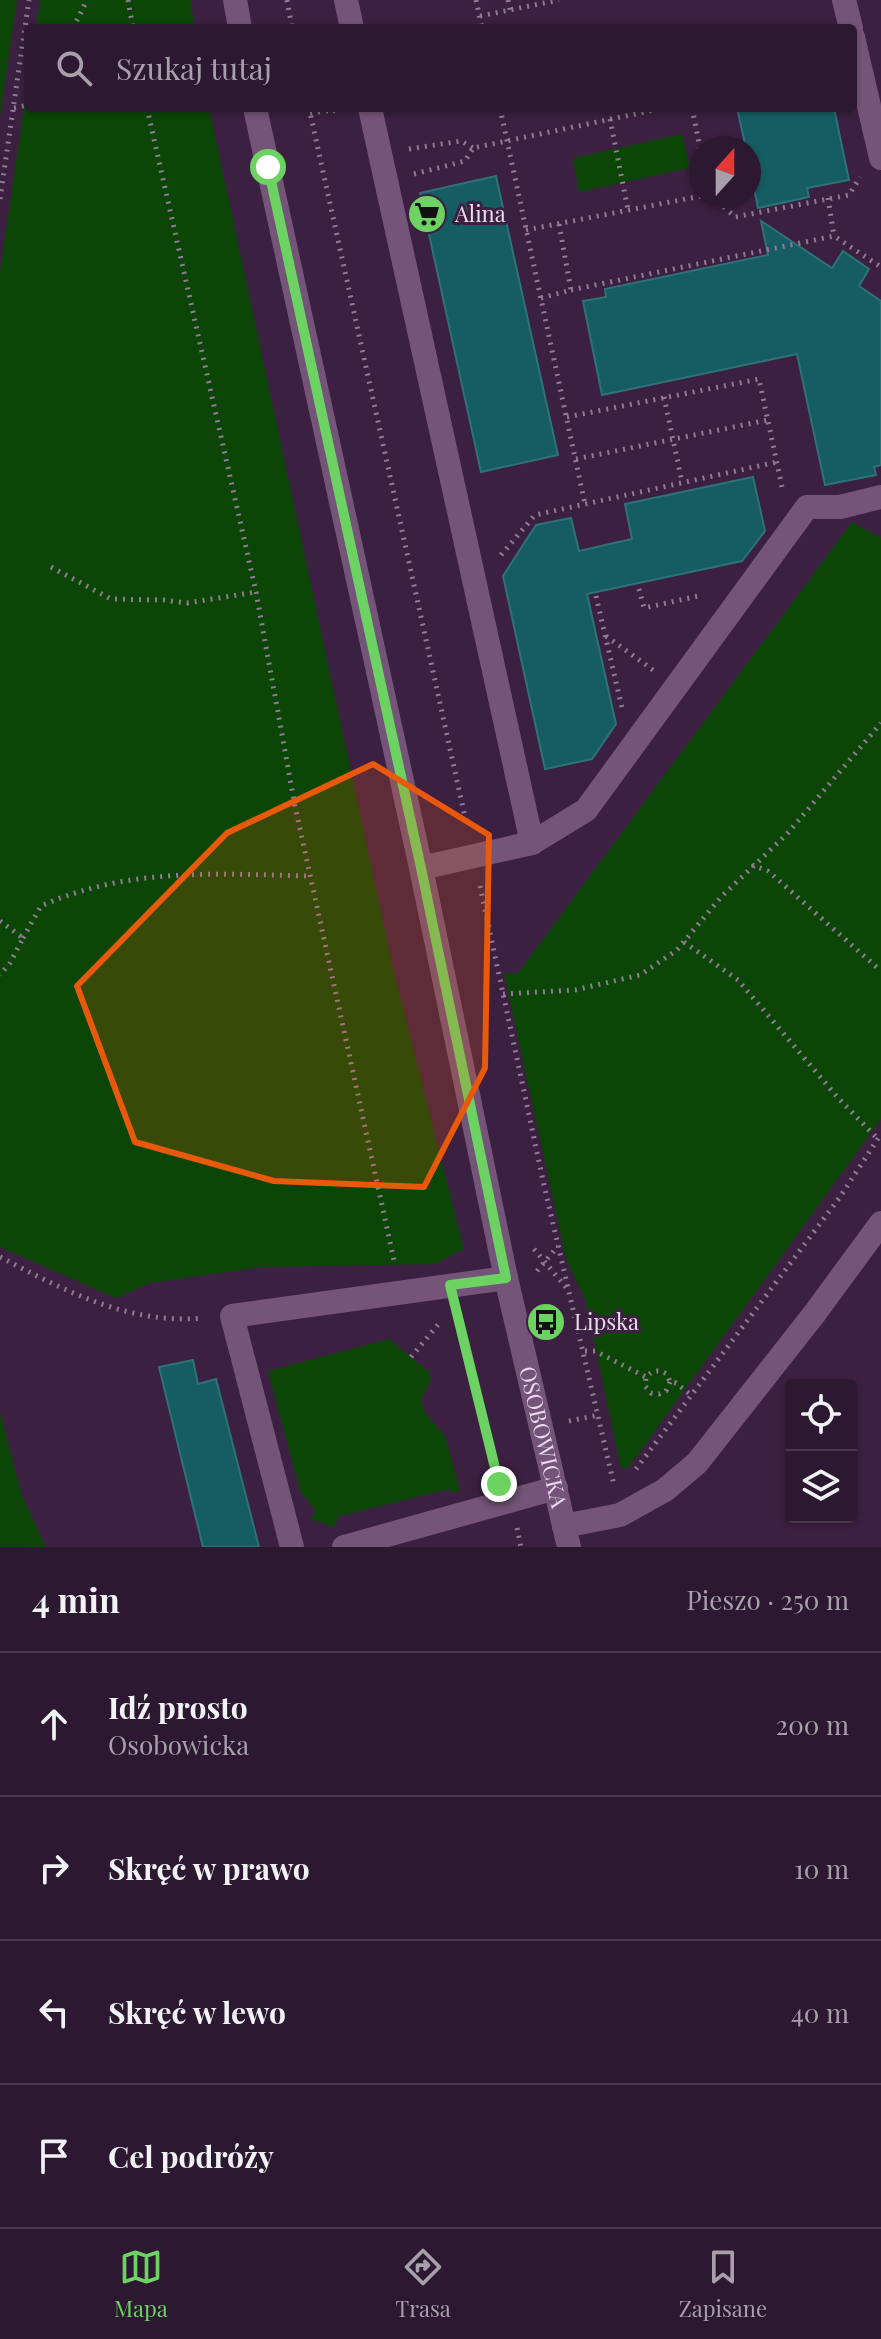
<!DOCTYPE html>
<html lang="pl">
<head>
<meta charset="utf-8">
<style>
  :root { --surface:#2d1831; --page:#39253d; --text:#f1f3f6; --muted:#a7a0ab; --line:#48374d; --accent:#6cd362 }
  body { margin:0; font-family:"Playfair Display",serif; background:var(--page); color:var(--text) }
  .controls { position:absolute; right:24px; bottom:24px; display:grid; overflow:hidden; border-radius:8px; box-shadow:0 2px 6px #0004 }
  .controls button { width:72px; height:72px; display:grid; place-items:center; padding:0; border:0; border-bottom:2px solid var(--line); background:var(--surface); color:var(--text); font:40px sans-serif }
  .compass { position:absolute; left:689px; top:136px; width:72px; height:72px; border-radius:50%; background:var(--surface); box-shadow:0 2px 6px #0004; rotate:21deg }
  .stop { position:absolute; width:24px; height:24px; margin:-18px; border:6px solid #6cd362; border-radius:50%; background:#fff }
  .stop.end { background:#6cd362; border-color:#fff; box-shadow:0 2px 8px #0008 }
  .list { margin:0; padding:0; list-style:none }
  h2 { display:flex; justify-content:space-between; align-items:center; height:104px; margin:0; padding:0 32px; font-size:34px }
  h2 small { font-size:26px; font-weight:400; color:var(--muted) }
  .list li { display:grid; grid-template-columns:52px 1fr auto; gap:24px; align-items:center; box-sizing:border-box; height:144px; padding:0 32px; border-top:2px solid var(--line) }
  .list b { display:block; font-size:30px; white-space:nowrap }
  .list p { margin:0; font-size:26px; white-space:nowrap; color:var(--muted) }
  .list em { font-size:26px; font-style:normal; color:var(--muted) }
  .icon { flex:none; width:44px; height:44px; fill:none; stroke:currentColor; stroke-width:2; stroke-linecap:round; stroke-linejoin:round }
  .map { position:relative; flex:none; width:881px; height:1547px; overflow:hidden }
  .search { position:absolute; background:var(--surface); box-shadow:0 2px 6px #0004; left:24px; right:24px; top:24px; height:88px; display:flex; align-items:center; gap:20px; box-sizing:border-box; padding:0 28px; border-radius:8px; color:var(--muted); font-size:30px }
  .sheet { height:680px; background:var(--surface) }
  nav { display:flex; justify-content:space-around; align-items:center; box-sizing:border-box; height:112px; border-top:2px solid var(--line); background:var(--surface); font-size:22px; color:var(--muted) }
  nav a { display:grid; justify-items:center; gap:4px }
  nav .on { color:var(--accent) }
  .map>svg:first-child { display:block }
  .green { fill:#0c4607 }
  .building { fill:#155d62; stroke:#2e7277; stroke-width:2 }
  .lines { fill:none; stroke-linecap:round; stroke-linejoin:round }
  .path { stroke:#917a95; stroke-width:5; stroke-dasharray:2 6; stroke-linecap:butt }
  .minor { stroke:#745478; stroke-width:24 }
  .route { stroke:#6cd362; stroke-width:10 }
  .marked { fill:#e8590c; fill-opacity:0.2; stroke:#e8590c; stroke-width:6; stroke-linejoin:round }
  .labels { text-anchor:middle; stroke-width:6; stroke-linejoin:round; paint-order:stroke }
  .poi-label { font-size:22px; fill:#ebd9ed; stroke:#3c2041; text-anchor:start }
  .street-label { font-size:22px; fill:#ebd9ed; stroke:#3c2041 }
</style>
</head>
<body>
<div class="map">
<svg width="881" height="1547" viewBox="0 0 881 1547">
  <rect width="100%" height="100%" fill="#3c2041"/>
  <g class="green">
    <polygon points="0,0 17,0 0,116"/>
    <polygon points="40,0 191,0 194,28 36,28"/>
    <polygon points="28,80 28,108 209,108 393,968 464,1249 435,1264 261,1267 150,1283 116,1298 0,1247 0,271"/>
    <polygon points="682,134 690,168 579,192 573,158"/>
    <polygon points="852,522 881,538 881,1119 628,1468 621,1468 585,1299 566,1259 504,974 518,973"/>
    <polygon points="389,1339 429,1372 431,1380 421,1399 425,1413 445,1436 460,1491 451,1493 449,1489 339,1516 334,1527 310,1519 316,1511 300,1491 268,1371"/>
    <polygon points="0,1412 22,1496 46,1547 0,1547"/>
  </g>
  <g class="building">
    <polygon points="737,108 834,108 849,180 807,188 809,197 758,208 749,164 749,148 746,148"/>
    <polygon points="496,176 558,455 481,472 420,193"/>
    <polygon points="761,221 832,268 843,251 869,269 859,286 881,301 881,465 874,467 876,475 825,485 797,354 602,395 583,301 606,297 605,289 768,255"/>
    <polygon points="753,477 765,531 742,561 587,594 616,724 592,759 545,769 503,576 536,525 571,518 579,551 632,539 625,504"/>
    <polygon points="193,1360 198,1384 216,1379 259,1547 203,1547 159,1367"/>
  </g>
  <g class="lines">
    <g class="path">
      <polyline points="128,0 133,28"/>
      <polyline points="287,0 292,28"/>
      <polyline points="476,0 482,28"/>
      <polyline points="508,0 510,10"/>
      <polyline points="480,16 559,0"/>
      <polyline points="73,28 87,0"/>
      <polyline points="14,108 28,105"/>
      <polyline points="147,108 256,592 295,806 395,1265"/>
      <polyline points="309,108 467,826"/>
      <polyline points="500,108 585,504"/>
      <polyline points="692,108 701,152"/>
      <polyline points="310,113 333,110 340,113"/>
      <polyline points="610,119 628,210"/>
      <polyline points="409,149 461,141 473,148"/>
      <polyline points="414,174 465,161 473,148 664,108"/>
      <polyline points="712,196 735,217 849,195 860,177"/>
      <polyline points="828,198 834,236"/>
      <polyline points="0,199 29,0"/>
      <polyline points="526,230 701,196"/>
      <polyline points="571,290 834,236 881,267"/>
      <polyline points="541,298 571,290 559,224"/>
      <polyline points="664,397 682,482"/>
      <polyline points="567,417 759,379 782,487"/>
      <polyline points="576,459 768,420"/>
      <polyline points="501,555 535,515 777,462"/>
      <polyline points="51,567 111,599 164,600 187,603 256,592"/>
      <polyline points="639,589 644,608 703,595"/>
      <polyline points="596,596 622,708"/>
      <polyline points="606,636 653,670"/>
      <polyline points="752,865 768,871 881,971"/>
      <polyline points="480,886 544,1185 614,1485"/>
      <polyline points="0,921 23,938 10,963 0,975"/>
      <path d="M23,938l18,-32c87,-39 176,-32 269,-30"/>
      <polyline points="684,942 738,980 839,1099 878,1139"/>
      <polyline points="503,994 575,990 640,975 677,950 721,897 787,834 881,723"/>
      <polyline points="534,1249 569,1291"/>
      <path d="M0,1257c64,33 128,68 203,61"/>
      <polyline points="537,1271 558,1246"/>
      <polyline points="457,1313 497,1475"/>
      <polyline points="585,1351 595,1351 646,1377"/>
      <polyline points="411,1357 441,1321"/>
      <path d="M670,1382l-4,9 -7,3 -8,-1 -6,-7 1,-9c7,-7 12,-8 21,-3l3,8 6,1 15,12"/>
      <polyline points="569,1421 599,1415"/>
      <polyline points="636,1469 840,1197 881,1134"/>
      <polyline points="517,1528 521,1547"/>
    </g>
    <g class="minor">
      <polyline points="235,0 240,28"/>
      <polyline points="346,0 352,28"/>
      <polyline points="844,0 851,28"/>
      <polyline points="853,37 881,158"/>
      <path id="s1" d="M255,108l166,760 85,410 63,269"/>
      <polyline points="370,108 532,843 421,868"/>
      <polyline points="532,843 586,810 807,507 840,507 881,497"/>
      <polyline points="564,1526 620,1515 665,1490 697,1463 815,1313 881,1223"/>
      <polyline points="292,1547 232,1316 506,1278"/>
      <polyline points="344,1547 556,1488"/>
    </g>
  </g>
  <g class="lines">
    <polyline class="route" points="268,167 421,868 506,1278 450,1285 499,1484"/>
  </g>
  <path class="marked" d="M373,764l116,71 -4,233 -61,119 -150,-6 -139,-39 -58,-156 150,-153z"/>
  <defs>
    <symbol id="supermarket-disc" viewBox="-11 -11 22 22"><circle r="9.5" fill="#6cd362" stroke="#3c2041"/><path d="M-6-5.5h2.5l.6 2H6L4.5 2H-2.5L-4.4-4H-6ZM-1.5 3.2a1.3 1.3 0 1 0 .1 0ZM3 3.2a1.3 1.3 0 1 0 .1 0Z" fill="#111"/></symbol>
    <symbol id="bus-disc" viewBox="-11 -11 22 22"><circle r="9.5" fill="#6cd362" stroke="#3c2041"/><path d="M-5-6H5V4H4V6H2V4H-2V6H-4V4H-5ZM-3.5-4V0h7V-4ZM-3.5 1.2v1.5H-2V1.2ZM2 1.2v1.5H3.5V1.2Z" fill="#111"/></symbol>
  </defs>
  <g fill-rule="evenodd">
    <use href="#supermarket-disc" x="405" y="192" width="44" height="44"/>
    <use href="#bus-disc" x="524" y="1300" width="44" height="44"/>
  </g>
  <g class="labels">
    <g class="poi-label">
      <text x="455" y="222">Alina</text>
      <text x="574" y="1330">Lipska</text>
    </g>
    <g class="street-label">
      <text dy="8" stroke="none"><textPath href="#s1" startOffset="1360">OSOBOWICKA</textPath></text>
    </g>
  </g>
</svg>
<div class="controls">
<button><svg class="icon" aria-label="locate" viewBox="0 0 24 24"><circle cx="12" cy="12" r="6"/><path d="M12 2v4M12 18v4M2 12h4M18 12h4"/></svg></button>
<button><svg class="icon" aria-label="layers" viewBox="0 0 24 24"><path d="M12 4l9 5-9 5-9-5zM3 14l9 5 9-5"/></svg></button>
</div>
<svg class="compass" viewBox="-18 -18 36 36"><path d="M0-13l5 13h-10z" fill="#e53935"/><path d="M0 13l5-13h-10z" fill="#a7a0ab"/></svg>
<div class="stop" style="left:268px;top:167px"></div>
<div class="stop end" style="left:499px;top:1484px"></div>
<div class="search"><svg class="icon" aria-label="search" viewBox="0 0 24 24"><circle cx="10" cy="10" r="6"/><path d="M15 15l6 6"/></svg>Szukaj tutaj</div>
</div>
<section class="sheet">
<h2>4 min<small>Pieszo · 250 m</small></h2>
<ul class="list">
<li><svg class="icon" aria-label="ahead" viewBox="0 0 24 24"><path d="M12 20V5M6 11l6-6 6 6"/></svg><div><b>Idź prosto</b><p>Osobowicka</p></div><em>200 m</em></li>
<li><svg class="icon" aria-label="right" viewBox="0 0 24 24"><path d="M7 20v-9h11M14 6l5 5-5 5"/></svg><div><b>Skręć w prawo</b></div><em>10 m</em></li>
<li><svg class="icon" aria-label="left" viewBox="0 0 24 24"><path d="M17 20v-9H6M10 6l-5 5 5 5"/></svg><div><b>Skręć w lewo</b></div><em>40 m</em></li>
<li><svg class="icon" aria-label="arrive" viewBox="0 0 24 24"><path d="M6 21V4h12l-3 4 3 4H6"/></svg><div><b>Cel podróży</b></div></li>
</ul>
</section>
<nav>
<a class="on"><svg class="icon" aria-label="map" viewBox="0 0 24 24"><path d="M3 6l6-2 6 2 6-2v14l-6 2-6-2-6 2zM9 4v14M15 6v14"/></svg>Mapa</a>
<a><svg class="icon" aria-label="directions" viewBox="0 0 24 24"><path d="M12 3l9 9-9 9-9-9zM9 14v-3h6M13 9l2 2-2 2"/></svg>Trasa</a>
<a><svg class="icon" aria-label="saved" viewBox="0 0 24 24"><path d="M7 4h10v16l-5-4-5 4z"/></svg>Zapisane</a>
</nav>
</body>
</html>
